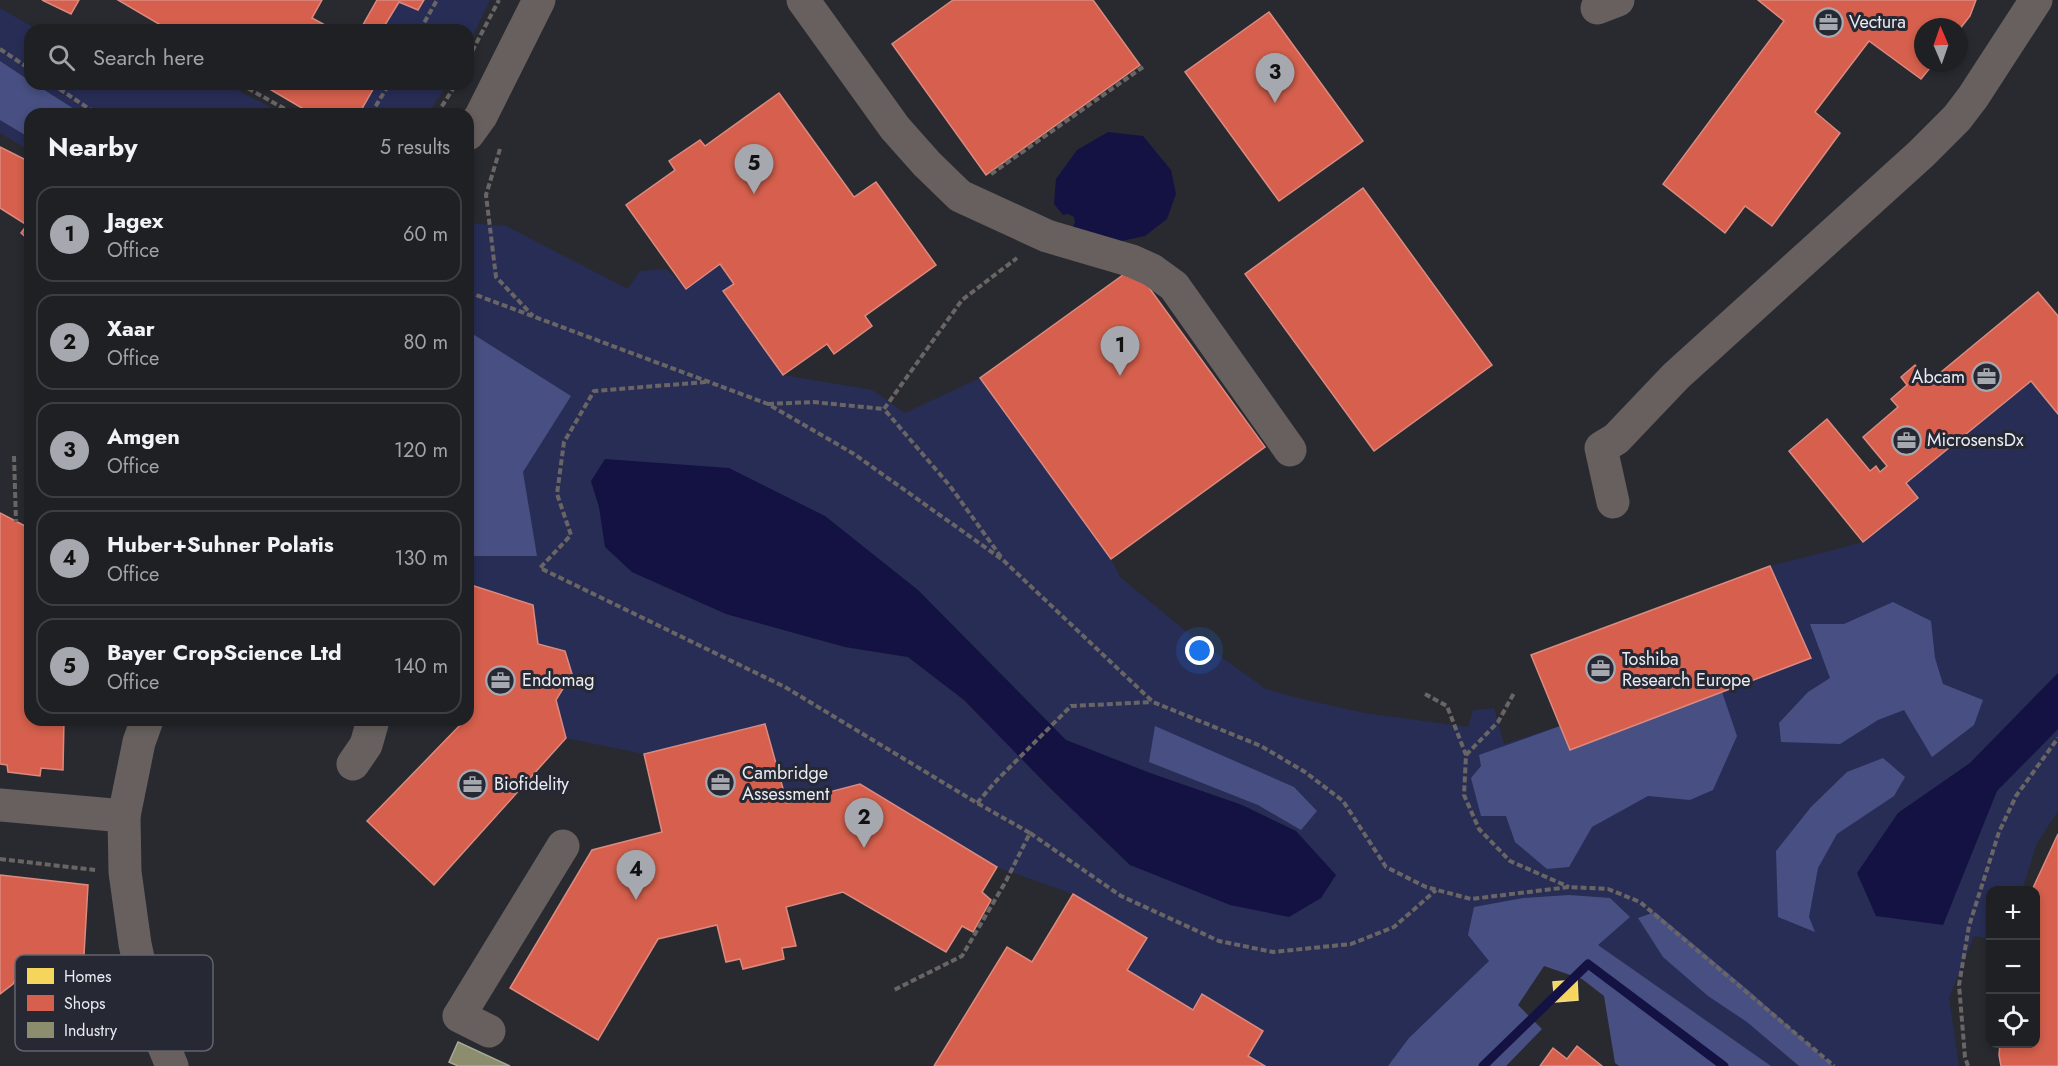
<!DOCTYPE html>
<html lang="en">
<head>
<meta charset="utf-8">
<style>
  :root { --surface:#1f2024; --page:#27282c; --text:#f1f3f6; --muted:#a1a3a6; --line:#3c3e41; --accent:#a6a8af }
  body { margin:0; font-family:Jost,sans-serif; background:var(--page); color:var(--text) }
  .controls { position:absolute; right:18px; bottom:18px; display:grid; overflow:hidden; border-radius:12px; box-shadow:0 3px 9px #0003 }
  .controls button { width:54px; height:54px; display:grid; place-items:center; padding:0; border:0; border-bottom:2px solid var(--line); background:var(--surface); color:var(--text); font:30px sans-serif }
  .compass { position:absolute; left:1914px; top:18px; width:54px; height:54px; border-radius:50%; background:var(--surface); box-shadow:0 3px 9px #0003; rotate:358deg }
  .you { position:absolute; left:1200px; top:651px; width:21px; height:21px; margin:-15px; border:4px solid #fff; border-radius:50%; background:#1a73e8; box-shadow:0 0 0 9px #1a73e833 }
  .badge { display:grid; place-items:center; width:39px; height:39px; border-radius:50%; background:var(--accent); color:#111; font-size:20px; font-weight:700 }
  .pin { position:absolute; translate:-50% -50px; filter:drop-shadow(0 2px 3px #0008) }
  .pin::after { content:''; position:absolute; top:32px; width:21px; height:18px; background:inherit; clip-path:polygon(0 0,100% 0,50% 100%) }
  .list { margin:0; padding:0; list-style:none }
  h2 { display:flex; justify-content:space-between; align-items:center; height:78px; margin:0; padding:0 24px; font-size:26px }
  h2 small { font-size:20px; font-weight:400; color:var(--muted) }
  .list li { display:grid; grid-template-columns:39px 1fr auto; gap:18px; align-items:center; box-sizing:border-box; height:96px; margin:0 12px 12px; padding:0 12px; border:2px solid var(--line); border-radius:18px }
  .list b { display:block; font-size:22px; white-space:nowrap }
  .list p { margin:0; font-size:20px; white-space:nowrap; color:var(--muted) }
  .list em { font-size:20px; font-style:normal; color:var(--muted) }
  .icon { flex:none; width:33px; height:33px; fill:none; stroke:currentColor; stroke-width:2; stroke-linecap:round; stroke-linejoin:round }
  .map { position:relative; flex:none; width:2058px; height:1066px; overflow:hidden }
  .search { position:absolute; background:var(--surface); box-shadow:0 3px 9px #0003; left:24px; top:24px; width:450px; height:66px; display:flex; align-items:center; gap:15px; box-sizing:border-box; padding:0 21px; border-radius:18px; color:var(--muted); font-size:22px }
  .panel { position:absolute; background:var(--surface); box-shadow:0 3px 9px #0003; left:24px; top:108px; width:450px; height:618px; border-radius:18px }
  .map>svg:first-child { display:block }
  .green { fill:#282d55; fill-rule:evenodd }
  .forest { fill:#485083 }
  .water { fill:#131243 }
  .homes { fill:#f6d55c; stroke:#f2dc89; stroke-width:1.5 }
  .shops { fill:#d6604d; stroke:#dc8a7f; stroke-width:1.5 }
  .industry { fill:#8c8c6e; stroke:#a8a996; stroke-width:1.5 }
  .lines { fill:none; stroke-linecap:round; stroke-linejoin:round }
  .stream { stroke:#131243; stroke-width:9 }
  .path { stroke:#6a6565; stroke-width:4; stroke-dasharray:6 3; stroke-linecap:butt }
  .minor { stroke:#67605f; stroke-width:33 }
  .labels { text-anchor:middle; stroke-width:6; stroke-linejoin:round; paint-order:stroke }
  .poi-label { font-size:18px; fill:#eaecf3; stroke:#262833; text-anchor:start }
  .key { fill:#262833; stroke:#61636d; stroke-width:1.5 }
  .key-label { font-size:16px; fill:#eaecf3 }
</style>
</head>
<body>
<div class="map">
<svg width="2058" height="1066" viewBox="0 0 2058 1066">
  <rect width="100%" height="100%" fill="#292a30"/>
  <g class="green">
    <polygon points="424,0 490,0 468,46 468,30 382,30 399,2 418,10"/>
    <polygon points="0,8 38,30 30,30 30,84 226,84 283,114 30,114 30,151 0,133"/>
    <polygon points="376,84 448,84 427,114 359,114"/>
    <path d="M468,223l38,3 122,63 12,-18 26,-2 20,19 34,-24 14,20 -11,8 60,83 89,15 33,23 75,-35 131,181 9,18 68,56 78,56 32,9 66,15 104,14 5,-17 21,-2 10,36 56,-18 10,24 200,-184 94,-24 53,-44 -11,-15 125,-102 27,33v259l-88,90 -72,50 45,112 54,-135 61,-61v82l-21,32 -15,47h-32v49l-16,-3 -25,62 10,68h-188l-174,-121 -54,21 -25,39 -57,61h-196l-17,-10 15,-25 -61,-37 -9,16 -66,-40 20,-32 -74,-44 -76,-27 -137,-83 -73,19 -22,-79 -121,30 -78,-16 -10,-38 16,-26 -7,-22 -27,-8 -6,-39 -64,-21zM591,481l402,187 73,72 84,33 92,32 -112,60 -80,-77 -86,-88 -56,-43 -63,-10 -119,-33 -94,-42 -33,-65z"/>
  </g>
  <g class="forest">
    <polygon points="0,61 30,81 30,84 35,84 82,114 30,114 30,138 0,120"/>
    <polygon points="468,331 571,396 523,472 537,556 468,556"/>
    <polygon points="1893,602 1931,621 1935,658 1943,684 1983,700 1974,725 1932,757 1904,710 1878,720 1840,744 1781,742 1779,723 1808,692 1830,678 1810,624 1844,624"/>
    <polygon points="1722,692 1737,736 1713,790 1690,800 1648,796 1592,827 1569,867 1547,869 1515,842 1506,816 1481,816 1471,778 1481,766 1479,755 1560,726 1570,750"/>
    <polygon points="1155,726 1294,787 1317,811 1301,830 1258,805 1149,762"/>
    <polygon points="1883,758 1905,777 1894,796 1837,834 1818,868 1809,917 1815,932 1778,917 1776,851 1811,807 1847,772"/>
    <polygon points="1569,895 1610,898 1630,917 1598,945 1771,1066 1619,1066 1615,1063 1604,996 1582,979 1544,966 1518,1005 1542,1029 1506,1066 1388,1066 1409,1038 1489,961 1468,935 1474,907 1523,898"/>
    <polygon points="1655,912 1748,990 1833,1066 1799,1066 1747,1022 1708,996 1663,957 1638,918"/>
  </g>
  <g class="water">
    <polygon points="1108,132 1143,136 1171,170 1176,194 1167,219 1145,236 1112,243 1073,227 1075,222 1074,217 1068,214 1063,215 1054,204 1056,179 1077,150"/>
    <polygon points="605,459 729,468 825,516 918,590 1066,740 1150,773 1242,805 1296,831 1336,875 1321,898 1289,917 1230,905 1130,865 1050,788 964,700 908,657 845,647 726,614 632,572 605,547 599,507 591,481"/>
    <polygon points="2058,673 2058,729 1997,791 1943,925 1876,916 1857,873 1898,813 1970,763"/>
  </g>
  <polygon class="homes" points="1577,980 1578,1000 1555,1002 1553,982"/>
  <g class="shops">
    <polygon points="42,0 79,0 71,14"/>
    <polygon points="118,0 322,0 312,18 334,30 169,30"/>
    <polygon points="377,0 424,0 418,10 399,2 382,30 360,30"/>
    <polygon points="953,0 1093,0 1140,65 986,175 892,44"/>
    <polygon points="1758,0 1976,0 1970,16 1959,30 1959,27 1923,27 1923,63 1934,63 1921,79 1869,41 1815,112 1840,133 1772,226 1745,206 1725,233 1663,184 1784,21"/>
    <polygon points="1269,12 1363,141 1279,201 1185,72"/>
    <polygon points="261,84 376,84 359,114 312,114"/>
    <polygon points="779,93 854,197 876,182 936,265 865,316 872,326 834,354 827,344 783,375 723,291 734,284 720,264 686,289 626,205 675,170 669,161 700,140 705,146"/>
    <polygon points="0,147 30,162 30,241 21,233 27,225 0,208"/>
    <polygon points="1363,188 1492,365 1374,451 1245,274"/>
    <polygon points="1134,267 1265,447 1111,559 980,378"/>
    <polygon points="2038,292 2058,316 2058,414 2031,381 1906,483 1918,498 1863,542 1789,451 1827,419 1870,471 1876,466 1880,472 1887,466 1863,437 1898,407 1891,399 1907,385 1901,377 1915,365 1929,382"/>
    <polygon points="0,513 27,527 30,524 30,720 64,720 63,770 41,768 40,776 8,772 7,765 0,764"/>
    <polygon points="1770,566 1811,658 1570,750 1531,655"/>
    <polygon points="468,584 533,605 538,644 565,651 572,674 556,700 566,738 434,885 367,821 465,720 468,720"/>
    <polygon points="765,724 787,803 860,784 997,867 982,892 991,900 973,932 962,926 946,952 843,892 786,907 796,946 782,948 784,959 743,969 740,959 726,962 717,925 658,939 598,1040 510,988 592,850 662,832 644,754"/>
    <polygon points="2058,834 2058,1066 2001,1066 1999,1055 2000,1044 2036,1044 2036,890 2032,890"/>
    <polygon points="0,875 88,885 83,972 24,965 13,984 0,994"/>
    <polygon points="1073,894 1147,938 1127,970 1193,1010 1202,994 1263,1031 1248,1056 1265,1066 934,1066 1007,947 1032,962"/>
    <polygon points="1577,1046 1602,1066 1540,1066 1553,1048 1567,1059"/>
  </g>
  <polygon class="industry" points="458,1042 510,1066 458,1066 449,1062"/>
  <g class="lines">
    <polyline class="stream" points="1483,1066 1588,964 1724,1066"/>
    <g class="path">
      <polyline points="420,30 437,0"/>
      <polyline points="0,49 30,69"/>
      <polyline points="468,59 499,0"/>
      <polyline points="52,84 97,114"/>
      <polyline points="240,84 294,114"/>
      <polyline points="371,114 389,84"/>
      <polyline points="437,114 456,84"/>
      <polyline points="500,149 486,195 496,277 533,316"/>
      <polyline points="991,174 1143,67"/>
      <polyline points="468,292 768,404 854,454 1003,560 1153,702 1261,746 1305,772 1343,801 1386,867 1426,887 1471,899 1569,887 1608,889 1640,902 1834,1066"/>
      <polyline points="706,382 594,391 564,442 557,494 571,535 540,568 785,687 977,803 1030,833 1006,881 962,956 892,991"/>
      <polyline points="768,404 813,402 884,409"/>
      <polyline points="14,456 16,522"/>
      <polyline points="1001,557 950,486 884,409 962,300 1017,258"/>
      <polyline points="1425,694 1447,706 1466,755 1464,795 1479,829 1510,861 1569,887"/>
      <polyline points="1466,755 1498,722 1514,693"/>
      <polyline points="977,803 997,780 1071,706 1152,702"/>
      <polyline points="1030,833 1121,896 1219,941 1273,952 1351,944 1394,927 1436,890"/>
      <polyline points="0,859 95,870"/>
      <polyline points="1968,1066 1965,1057 1959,985 1969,926 1999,832 2016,796 2058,738"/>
    </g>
    <g class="minor">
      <polyline points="803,0 895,128 927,164 960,196 1047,236 1132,261 1152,270 1174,286 1290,450"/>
      <polyline points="1597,8 1618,0"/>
      <polyline points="468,134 481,116 539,0"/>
      <polyline points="1613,502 1601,448 1616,439 1676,376 1921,154 1957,118 1973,97 2036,0"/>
      <polyline points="147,720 139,742 124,816 125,872 135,944 149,1010 172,1066"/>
      <polyline points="353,764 366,745 372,724 369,720"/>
      <polyline points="0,805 124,816"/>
      <polyline points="489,1031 459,1016 563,846"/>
    </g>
  </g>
  <defs>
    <symbol id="office-ring" viewBox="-11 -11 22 22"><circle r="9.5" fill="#262833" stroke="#a6a8af" stroke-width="1.5"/><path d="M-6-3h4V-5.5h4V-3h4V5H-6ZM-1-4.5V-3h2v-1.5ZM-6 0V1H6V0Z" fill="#a6a8af"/></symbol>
  </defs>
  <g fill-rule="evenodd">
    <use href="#office-ring" x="1812" y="6" width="33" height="33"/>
    <use href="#office-ring" x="1970" y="360" width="33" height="33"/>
    <use href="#office-ring" x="1890" y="424" width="33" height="33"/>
    <use href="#office-ring" x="1584" y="652" width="33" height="33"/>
    <use href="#office-ring" x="484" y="664" width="33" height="33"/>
    <use href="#office-ring" x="704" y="766" width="33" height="33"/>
    <use href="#office-ring" x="456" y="768" width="33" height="33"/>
  </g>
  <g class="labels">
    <g class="poi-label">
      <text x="1849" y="28">Vectura</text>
      <text x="1965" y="383" text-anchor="end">Abcam</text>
      <text x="1927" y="446">MicrosensDx</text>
      <text x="1622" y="665">Toshiba<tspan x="1622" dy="21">Research Europe</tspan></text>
      <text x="522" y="686">Endomag</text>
      <text x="742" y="779">Cambridge<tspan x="742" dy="21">Assessment</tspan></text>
      <text x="494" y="790">Biofidelity</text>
    </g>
  </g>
  <rect x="15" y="955" width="198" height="96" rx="9" class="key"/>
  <rect x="27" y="968" width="27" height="16" fill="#f6d55c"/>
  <rect x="27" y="995" width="27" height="16" fill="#d6604d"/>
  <rect x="27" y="1022" width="27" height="16" fill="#8c8c6e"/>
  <g class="key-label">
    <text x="64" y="982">Homes</text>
    <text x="64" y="1009">Shops</text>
    <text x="64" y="1036">Industry</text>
  </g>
</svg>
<div class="controls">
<button>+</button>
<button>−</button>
<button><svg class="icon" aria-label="locate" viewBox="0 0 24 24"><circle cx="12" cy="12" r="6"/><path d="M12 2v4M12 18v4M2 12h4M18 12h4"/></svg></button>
</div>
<svg class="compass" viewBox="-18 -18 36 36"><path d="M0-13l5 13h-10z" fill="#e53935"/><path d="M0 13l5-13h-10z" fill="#a1a3a6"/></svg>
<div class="you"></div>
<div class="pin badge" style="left:1120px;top:376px">1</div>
<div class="pin badge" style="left:864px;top:848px">2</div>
<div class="pin badge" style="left:1275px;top:103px">3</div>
<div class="pin badge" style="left:636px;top:900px">4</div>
<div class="pin badge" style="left:754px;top:194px">5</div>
<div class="search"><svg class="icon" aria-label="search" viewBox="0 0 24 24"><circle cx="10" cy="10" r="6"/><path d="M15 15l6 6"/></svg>Search here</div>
<section class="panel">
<h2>Nearby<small>5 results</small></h2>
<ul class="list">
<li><span class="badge">1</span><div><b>Jagex</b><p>Office</p></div><em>60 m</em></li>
<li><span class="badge">2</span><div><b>Xaar</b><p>Office</p></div><em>80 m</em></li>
<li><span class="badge">3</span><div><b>Amgen</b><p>Office</p></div><em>120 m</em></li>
<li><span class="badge">4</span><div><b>Huber+Suhner Polatis</b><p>Office</p></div><em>130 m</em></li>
<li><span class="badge">5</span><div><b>Bayer CropScience Ltd</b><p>Office</p></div><em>140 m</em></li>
</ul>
</section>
</div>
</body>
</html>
